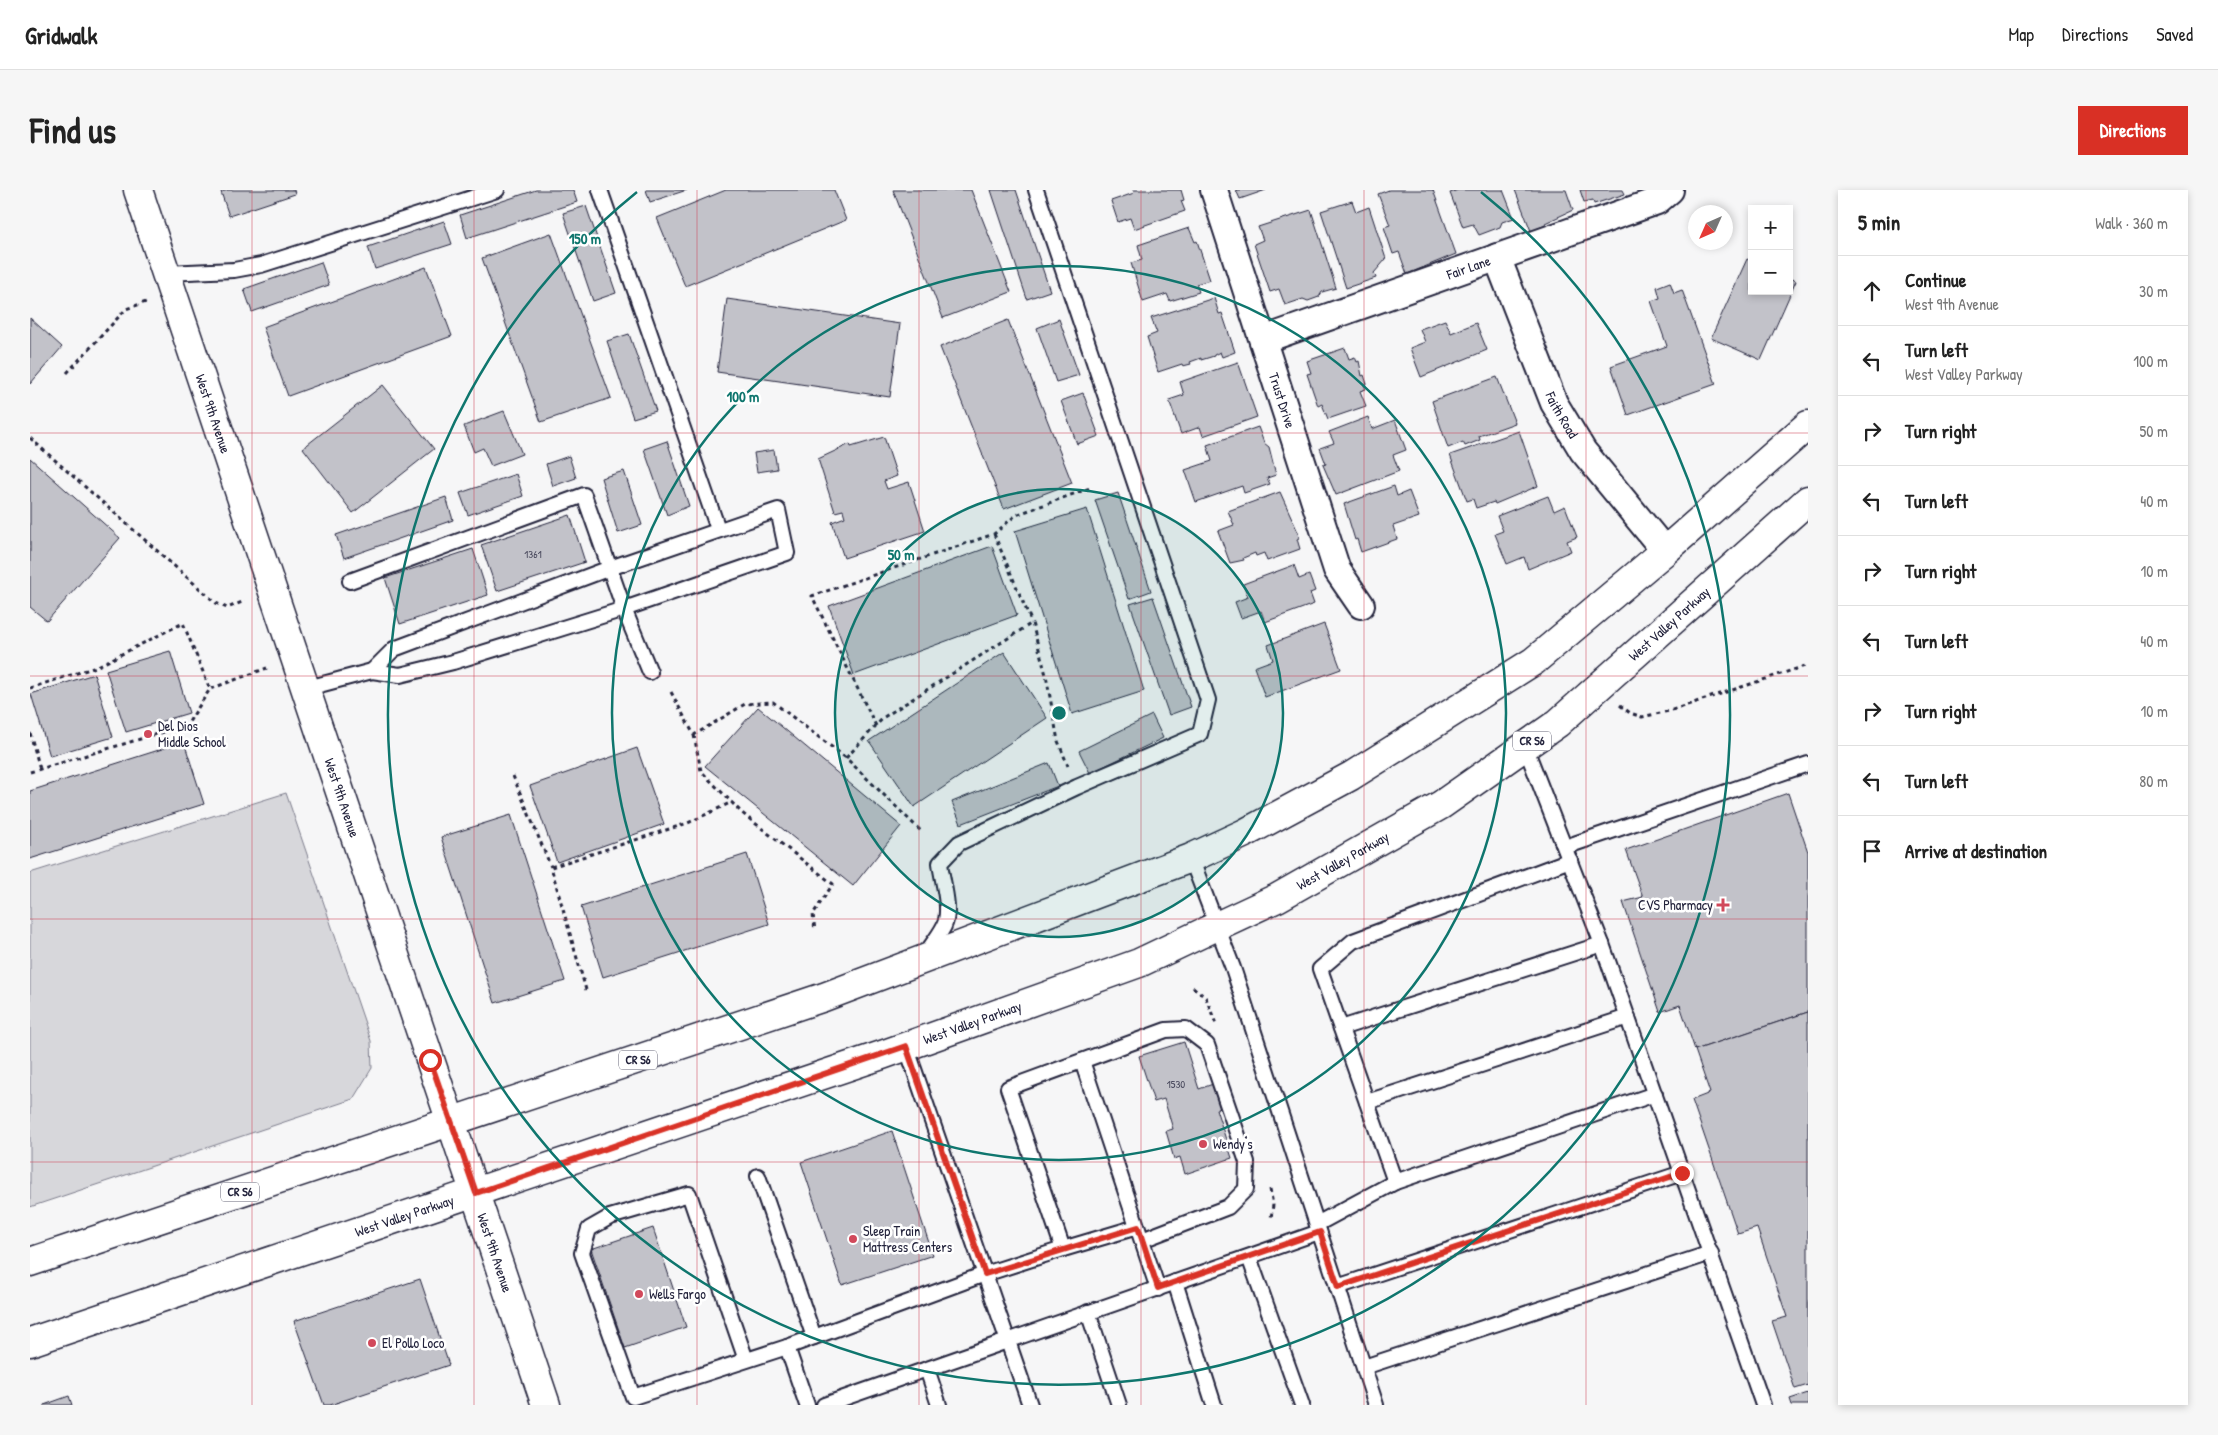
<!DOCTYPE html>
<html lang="en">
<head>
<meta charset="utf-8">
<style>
  :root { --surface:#fff; --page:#f6f6f6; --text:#222; --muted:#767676; --line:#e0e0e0; --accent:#d93025 }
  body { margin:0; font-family:"Patrick Hand",sans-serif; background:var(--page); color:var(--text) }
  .controls { position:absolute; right:15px; top:15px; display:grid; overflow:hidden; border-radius:0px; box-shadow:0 2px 8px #0003 }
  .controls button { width:45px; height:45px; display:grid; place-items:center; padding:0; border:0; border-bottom:1px solid var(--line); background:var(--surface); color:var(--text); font:25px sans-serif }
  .compass { position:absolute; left:1658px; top:15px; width:45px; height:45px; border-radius:50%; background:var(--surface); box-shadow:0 2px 8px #0003; rotate:225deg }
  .stop { position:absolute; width:15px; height:15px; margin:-11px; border:4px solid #d93025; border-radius:50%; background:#fff }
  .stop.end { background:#d93025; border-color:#fff; box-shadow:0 1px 5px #0008 }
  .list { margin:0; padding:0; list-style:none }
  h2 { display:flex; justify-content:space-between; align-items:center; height:65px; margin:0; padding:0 20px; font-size:21px }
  h2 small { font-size:16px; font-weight:400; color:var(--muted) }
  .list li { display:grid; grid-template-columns:32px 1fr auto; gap:15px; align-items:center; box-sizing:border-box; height:70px; padding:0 20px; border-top:1px solid var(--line) }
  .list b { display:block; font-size:19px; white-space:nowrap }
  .list p { margin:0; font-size:16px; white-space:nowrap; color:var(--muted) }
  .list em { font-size:16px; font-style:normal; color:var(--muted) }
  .icon { flex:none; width:28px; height:28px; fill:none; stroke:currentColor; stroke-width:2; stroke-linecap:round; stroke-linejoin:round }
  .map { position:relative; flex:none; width:1778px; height:1215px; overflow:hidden; border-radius:0px }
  header { display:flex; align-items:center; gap:30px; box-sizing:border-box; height:70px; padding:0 25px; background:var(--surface); border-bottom:1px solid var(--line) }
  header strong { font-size:24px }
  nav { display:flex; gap:28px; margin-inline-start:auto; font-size:18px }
  .intro { display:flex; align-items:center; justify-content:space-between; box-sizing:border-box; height:120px; padding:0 30px }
  h1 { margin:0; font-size:35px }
  .button { padding:12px 22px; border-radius:0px; background:var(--accent); color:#fff; font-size:18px; font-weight:700 }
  main { display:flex; gap:30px; padding:0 30px }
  aside { flex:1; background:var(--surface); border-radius:0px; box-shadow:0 2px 8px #0003 }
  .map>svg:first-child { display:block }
  .green { fill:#d7d7db; stroke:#7c7c8b }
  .building { fill:#c2c2c9; stroke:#22223b }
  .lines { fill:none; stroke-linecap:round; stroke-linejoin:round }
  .lane-casing { stroke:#22223b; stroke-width:18 }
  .street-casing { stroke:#22223b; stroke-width:30 }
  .secondary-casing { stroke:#22223b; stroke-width:31 }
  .primary-casing { stroke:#22223b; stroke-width:31 }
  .path { stroke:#22223b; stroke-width:3; stroke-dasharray:4 4; stroke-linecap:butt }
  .lane { stroke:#fff; stroke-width:14 }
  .street { stroke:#fff; stroke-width:26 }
  .secondary { stroke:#fff; stroke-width:28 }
  .primary { stroke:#fff; stroke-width:28 }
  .route { stroke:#d93025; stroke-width:6 }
  .grid { fill:none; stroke:#d1495b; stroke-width:1; stroke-opacity:0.55 }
  .ring { fill:none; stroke:#0f766e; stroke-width:2.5 }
  .poi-dot { fill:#d1495b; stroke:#fff; stroke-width:2 }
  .labels { text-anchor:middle; stroke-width:5; stroke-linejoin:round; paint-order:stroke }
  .number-label { font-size:11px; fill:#4a4a5e }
  .shield { fill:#fff; stroke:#646476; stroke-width:1 }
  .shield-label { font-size:12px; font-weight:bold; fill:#22223b }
  .street-label { font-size:14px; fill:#22223b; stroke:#fff }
  .poi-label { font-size:14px; fill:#22223b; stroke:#fff; text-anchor:start }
  .centre { fill:#0f766e; stroke:#fff; stroke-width:2.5 }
  .ring-label { font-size:15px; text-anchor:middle; font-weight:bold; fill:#0f766e; stroke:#fff; stroke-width:5; stroke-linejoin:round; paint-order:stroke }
</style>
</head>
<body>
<header>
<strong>Gridwalk</strong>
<nav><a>Map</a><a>Directions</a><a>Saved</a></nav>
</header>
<div class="intro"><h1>Find us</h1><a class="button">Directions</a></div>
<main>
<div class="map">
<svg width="1778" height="1215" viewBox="0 0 1778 1215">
  <rect width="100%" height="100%" fill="#f6f6f7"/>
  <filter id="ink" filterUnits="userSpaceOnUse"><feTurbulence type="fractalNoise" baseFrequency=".02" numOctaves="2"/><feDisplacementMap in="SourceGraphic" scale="10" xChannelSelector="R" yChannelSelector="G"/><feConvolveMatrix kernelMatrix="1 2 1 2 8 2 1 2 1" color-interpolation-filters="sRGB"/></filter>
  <g filter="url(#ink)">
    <polygon class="green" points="256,603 341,851 342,878 323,909 317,911 0,1017 0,683"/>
    <g class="building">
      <polygon points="198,0 264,0 265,4 199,26 191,2"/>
      <polygon points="506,0 543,0 547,12 437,48 430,25"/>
      <polygon points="616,0 657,0 620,12"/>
      <polygon points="696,0 804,0 816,30 655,96 627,28"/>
      <polygon points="863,0 941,0 981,102 913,128"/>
      <polygon points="961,0 986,0 1020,101 997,109"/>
      <polygon points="1103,0 1151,0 1154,10 1151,11 1155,21 1104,39 1100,28 1088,32 1081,11 1104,3"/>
      <polygon points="1206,0 1236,0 1210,9"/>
      <polygon points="1359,0 1403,0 1426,64 1377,84 1369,62 1363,64 1354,37 1360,35 1348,4"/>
      <polygon points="1428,0 1473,0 1484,28 1472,32 1470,37 1449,45 1443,34 1433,37 1420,3"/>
      <polygon points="1485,0 1536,0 1543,20 1515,33 1516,35 1501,41"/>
      <polygon points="1550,0 1593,0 1595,4 1564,14 1563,10 1554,12"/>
      <polygon points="1322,11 1326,22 1339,17 1356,69 1344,83 1346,88 1316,98 1291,21"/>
      <polygon points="556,16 586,103 563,111 533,23"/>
      <polygon points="1281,20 1306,98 1292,102 1289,107 1278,111 1273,109 1255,115 1249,99 1240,102 1224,54 1233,50 1228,37"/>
      <polygon points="414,31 422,54 345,79 338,57"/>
      <polygon points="1159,38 1165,52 1167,51 1180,90 1166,94 1169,102 1140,111 1137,104 1113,112 1101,73 1112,70 1108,55"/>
      <polygon points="521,43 581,208 511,232 452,68"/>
      <polygon points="1717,69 1722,71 1722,101 1759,101 1759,88 1766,91 1731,170 1681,148"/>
      <polygon points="291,72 299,95 222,122 214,99"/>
      <polygon points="396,77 422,146 258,206 233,137"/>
      <polygon points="1640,92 1644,103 1652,100 1686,194 1598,225 1581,176 1637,156 1621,111 1630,108 1627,97"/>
      <polygon points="1184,108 1189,124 1192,123 1205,162 1192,167 1190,162 1184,165 1184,166 1171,170 1171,168 1160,172 1161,174 1153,176 1152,174 1128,182 1117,147 1127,143 1121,128"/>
      <polygon points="697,109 870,134 860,207 687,182"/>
      <polygon points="0,128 32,157 0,194"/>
      <polygon points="1029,129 1049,185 1026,192 1007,138"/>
      <polygon points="978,130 1042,293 974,319 910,157"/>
      <polygon points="1415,130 1421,143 1446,133 1457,160 1391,187 1380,158 1395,152 1390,139"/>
      <polygon points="599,144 626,221 603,228 577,151"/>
      <polygon points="1315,158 1319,169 1325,167 1327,172 1329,171 1332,186 1334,185 1337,194 1334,195 1336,199 1330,201 1336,216 1298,229 1292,214 1288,216 1277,184 1281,183 1277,171"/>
      <polygon points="1208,172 1227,227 1173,246 1170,237 1151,244 1139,210 1154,205 1150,192"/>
      <polygon points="1467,187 1485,233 1449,246 1450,250 1435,256 1433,252 1418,258 1402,211"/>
      <polygon points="353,195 404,259 323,323 273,258"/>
      <polygon points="1053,203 1069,246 1047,254 1031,211"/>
      <polygon points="474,221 492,264 461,276 453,258 444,262 434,236"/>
      <polygon points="1338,227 1342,239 1365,230 1376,260 1363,265 1369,281 1306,305 1293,275 1296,274 1290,258 1304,253 1299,242"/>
      <polygon points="1228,237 1234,253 1239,257 1246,285 1237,288 1240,294 1214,303 1212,296 1166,312 1155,280 1182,271 1177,255"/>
      <polygon points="1489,241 1508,296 1465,314 1464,312 1446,318 1443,309 1437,311 1420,265"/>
      <polygon points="854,247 867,286 854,291 857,299 879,292 895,341 814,368 802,332 815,327 813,320 805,322 788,269 820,254 821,257"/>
      <polygon points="637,251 659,316 637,325 614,259"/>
      <polygon points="744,260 747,279 727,282 724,263"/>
      <polygon points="539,266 546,288 523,296 516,274"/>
      <polygon points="0,268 90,348 17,431 0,417"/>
      <polygon points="594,281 612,335 588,343 571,288"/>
      <polygon points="486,284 493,306 438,325 430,303"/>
      <polygon points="1364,296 1367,306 1379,301 1389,327 1363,336 1367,349 1331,362 1327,349 1325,350 1314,314"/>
      <polygon points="1250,302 1268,342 1269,348 1267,349 1270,359 1237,371 1234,363 1226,366 1225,363 1213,368 1214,370 1200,373 1188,341 1204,335 1198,321"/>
      <polygon points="1088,303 1121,401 1099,409 1065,310"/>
      <polygon points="1518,306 1524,321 1535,316 1547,347 1537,351 1541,361 1498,379 1494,367 1477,374 1465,344 1473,341 1467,326"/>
      <polygon points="416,307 423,330 314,368 306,345"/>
      <polygon points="1057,319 1114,501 1042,524 985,341"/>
      <polygon points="540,325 555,372 467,401 451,355"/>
      <polygon points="962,356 987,425 824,485 799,416"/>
      <polygon points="443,359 458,405 370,434 355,388"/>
      <polygon points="1264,375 1269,389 1279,385 1285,401 1280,403 1284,414 1235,432 1231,421 1211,428 1205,412 1218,407 1213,394"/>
      <polygon points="1123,407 1161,517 1139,525 1100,414"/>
      <polygon points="1294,434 1311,479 1235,507 1224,477 1243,470 1238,455"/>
      <polygon points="140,461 159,523 96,542 76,480"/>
      <polygon points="974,462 1017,528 884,617 839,551"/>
      <polygon points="64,484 83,547 20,566 1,504"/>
      <polygon points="728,517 871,636 823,696 675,576"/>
      <polygon points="1122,525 1133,548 1060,583 1049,561"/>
      <polygon points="154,552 174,614 0,669 0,601"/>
      <polygon points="607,558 634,634 527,672 500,596"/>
      <polygon points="1019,573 1028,596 931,634 922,612"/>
      <polygon points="1758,603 1778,662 1778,822 1665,860 1650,815 1630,822 1593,712 1613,707 1596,660"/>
      <polygon points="481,625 535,791 465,813 411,647"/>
      <polygon points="717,664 739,734 573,787 551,717"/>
      <polygon points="1778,822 1778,1195 1765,1199 1742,1131 1757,1127 1727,1038 1708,1044 1662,910 1680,903 1665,860"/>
      <polygon points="1154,852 1169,899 1183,894 1191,918 1186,919 1202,968 1155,984 1150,967 1144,969 1136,941 1143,939 1134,909 1124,912 1109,866"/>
      <polygon points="862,941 903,1065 812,1095 771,972"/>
      <polygon points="623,1038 656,1137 595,1158 561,1059"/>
      <polygon points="390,1089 419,1175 300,1215 294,1215 264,1131"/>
      <polygon points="1778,1203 1778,1215 1762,1215 1760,1209"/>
      <polygon points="39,1206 42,1215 14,1215"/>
    </g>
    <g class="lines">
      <defs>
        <g id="lane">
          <polyline points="570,0 688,339"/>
          <polyline points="136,83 204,80 231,75 467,0"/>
          <polygon points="748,320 757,363 594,419 423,472 370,485 342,481 364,459 580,378"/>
          <polyline points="320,391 554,305 594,419 620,482"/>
          <polyline points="274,499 342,481"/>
          <polyline points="1495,556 1572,754 1733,1215"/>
          <polyline points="1535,657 1778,574"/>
          <polyline points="1161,668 1203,778 1346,1215"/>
          <path d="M894,766c6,-9 15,-20 20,-30 8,-17 -2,-45 -4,-63l19,-20 118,-56 123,-53 8,-34 -172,-510"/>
          <polyline points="1311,838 1572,754"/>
          <polyline points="876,856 1000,1215"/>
          <polyline points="1052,871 1128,1099"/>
          <polyline points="1337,912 1598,827"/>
          <polyline points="728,986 784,1147"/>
          <polyline points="1365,992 1625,904"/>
          <polyline points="1287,1034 1365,992 1290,779 1323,751 1540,670"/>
          <polyline points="1033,1059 1107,1037"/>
          <polyline points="1219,1067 1272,1215"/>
          <polyline points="1145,1092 1184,1215"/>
          <polyline points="1307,1097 1652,983"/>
          <polyline points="1058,1122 1089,1215"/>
          <polyline points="716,1170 659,1004 580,1027 559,1039 552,1063 603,1207 757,1157"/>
          <polyline points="1334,1177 1681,1063"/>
          <polyline points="897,1179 909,1215"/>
          <polyline points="777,1215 757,1157 955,1084 1033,1059 978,898 1136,840 1156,839 1177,855 1217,972 1216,999 1198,1017 1112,1050"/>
          <polyline points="794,1215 1289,1042"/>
        </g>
        <g id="street">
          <path id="s1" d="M1184,0l123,380 24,35"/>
          <path id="s2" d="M1467,67l57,146 29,48 82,100"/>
          <path id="s3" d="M1233,150l394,-139 13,-11"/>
        </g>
        <g id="secondary">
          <path id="s4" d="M108,0l408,1215"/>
        </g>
        <g id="primary">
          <polyline points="0,1072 794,807 1161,668 1215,643 1321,586 1504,471 1635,361 1778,235"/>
          <path id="s5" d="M0,1152l852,-287 257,-92 78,-37 60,-28 164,-93 117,-82 250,-223"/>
        </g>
      </defs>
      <use href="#lane" class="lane-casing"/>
      <use href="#street" class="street-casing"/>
      <use href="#secondary" class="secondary-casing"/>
      <use href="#primary" class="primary-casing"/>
      <g class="path">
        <polyline points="37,183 96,119 116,112"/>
        <polyline points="0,248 186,413 197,418 215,411"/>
        <polyline points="964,344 1002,433"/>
        <polyline points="0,498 66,477 153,433 180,499"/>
        <polyline points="641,502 664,545 715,514 743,512 816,568 893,643"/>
        <polyline points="1590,515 1600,523 1612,527 1639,521 1778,475"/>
        <polyline points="846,536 782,406 964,344 986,325 1060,298"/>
        <polyline points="0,543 10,579"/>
        <polyline points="664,545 671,581 712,623 803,694 783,724 785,741"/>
        <polyline points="816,568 854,527 1002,433 1016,485 1028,551 1038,576"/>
        <polyline points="0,582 157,535 180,499 237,478"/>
        <polyline points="483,586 521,677"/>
        <polyline points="1163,797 1176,808 1186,834"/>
        <polyline points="556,800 521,677 658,633 702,612"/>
        <polyline points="1240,999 1243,1015 1241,1028"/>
      </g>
      <use href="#lane" class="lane"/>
      <use href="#street" class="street"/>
      <use href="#secondary" class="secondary"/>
      <use href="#primary" class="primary"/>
    </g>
  </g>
  <g class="lines" filter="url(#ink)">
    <polyline class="route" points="400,870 446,1003 876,856 955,1084 1108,1037 1128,1098 1290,1042 1308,1097 1652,983"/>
  </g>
  <path class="grid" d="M222,0v1215M444,0v1215M667,0v1215M889,0v1215M1111,0v1215M1334,0v1215M1556,0v1215M0,243h1778M0,486h1778M0,729h1778M0,972h1778"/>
  <circle cx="1029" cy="523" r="224" fill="#0f766e" fill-opacity=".12"/>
  <g class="ring">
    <circle cx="1029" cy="523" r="224"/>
    <circle cx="1029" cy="523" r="447"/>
    <path d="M1451 2A671 671 0 1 1 607 2"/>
  </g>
  <g class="poi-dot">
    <circle cx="118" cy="544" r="5"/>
    <path d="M1690.5 707.5h5v5h5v5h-5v5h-5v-5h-5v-5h5z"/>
    <circle cx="1173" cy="954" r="5"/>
    <circle cx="823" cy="1049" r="5"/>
    <circle cx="609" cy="1104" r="5"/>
    <circle cx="342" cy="1153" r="5"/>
  </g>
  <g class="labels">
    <g class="number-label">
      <text x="503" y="368">1361</text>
      <text x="1146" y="898">1530</text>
    </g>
    <g class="shield">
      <rect x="1483" y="541.5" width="38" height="19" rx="4"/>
      <rect x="589" y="860.5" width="38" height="19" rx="4"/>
      <rect x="191" y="992.5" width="38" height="19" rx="4"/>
    </g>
    <g class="shield-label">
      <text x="1502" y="555">CR S6</text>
      <text x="608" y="874">CR S6</text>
      <text x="210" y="1006">CR S6</text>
    </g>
    <g class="street-label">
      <text dy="5" stroke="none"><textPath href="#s3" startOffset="218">Fair Lane</textPath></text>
      <text dy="5" stroke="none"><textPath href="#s1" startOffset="221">Trust Drive</textPath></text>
      <text dy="5" stroke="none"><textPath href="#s4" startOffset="236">West 9th Avenue</textPath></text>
      <text dy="5" stroke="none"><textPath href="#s2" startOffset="171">Faith Road</textPath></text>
      <text dy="5" stroke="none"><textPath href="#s5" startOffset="1805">West Valley Parkway</textPath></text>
      <text dy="5" stroke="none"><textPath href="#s4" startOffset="641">West 9th Avenue</textPath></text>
      <text dy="5" stroke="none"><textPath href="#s5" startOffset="1400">West Valley Parkway</textPath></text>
      <text dy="5" stroke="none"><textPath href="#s5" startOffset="995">West Valley Parkway</textPath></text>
      <text dy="5" stroke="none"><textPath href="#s5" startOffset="395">West Valley Parkway</textPath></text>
      <text dy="5" stroke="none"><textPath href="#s4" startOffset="1121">West 9th Avenue</textPath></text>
    </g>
    <g class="poi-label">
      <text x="128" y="541">Del Dios<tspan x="128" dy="16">Middle School</tspan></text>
      <text x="1683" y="720" text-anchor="end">CVS Pharmacy</text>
      <text x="1183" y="959">Wendy's</text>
      <text x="833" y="1046">Sleep Train<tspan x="833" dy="16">Mattress Centers</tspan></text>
      <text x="619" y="1109">Wells Fargo</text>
      <text x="352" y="1158">El Pollo Loco</text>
    </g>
  </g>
  <circle cx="1029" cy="523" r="8" class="centre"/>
  <g class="ring-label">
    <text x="555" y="54">150 m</text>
    <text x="713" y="212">100 m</text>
    <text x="871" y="370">50 m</text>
  </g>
</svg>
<div class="controls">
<button>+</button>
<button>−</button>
</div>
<svg class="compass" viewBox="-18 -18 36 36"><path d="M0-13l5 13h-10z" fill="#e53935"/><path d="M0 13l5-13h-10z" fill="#767676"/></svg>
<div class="stop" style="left:400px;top:870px"></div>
<div class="stop end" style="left:1652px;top:983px"></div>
</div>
<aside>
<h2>5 min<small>Walk · 360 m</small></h2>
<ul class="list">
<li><svg class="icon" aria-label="ahead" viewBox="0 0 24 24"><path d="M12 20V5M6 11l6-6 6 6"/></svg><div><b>Continue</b><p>West 9th Avenue</p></div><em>30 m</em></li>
<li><svg class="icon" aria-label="left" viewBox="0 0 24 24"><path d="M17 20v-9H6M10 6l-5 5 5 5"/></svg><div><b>Turn left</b><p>West Valley Parkway</p></div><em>100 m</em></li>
<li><svg class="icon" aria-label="right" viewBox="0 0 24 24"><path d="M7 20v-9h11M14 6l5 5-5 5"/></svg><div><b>Turn right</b></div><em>50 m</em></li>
<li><svg class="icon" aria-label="left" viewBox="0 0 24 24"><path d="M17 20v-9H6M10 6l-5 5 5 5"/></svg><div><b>Turn left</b></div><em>40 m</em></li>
<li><svg class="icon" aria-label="right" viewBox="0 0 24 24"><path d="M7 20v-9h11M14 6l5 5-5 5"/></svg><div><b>Turn right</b></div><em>10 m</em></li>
<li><svg class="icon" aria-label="left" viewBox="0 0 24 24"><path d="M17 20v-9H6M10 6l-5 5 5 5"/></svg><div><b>Turn left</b></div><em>40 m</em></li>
<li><svg class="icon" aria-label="right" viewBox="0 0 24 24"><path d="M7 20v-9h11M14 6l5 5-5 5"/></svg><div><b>Turn right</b></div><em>10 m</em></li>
<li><svg class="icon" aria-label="left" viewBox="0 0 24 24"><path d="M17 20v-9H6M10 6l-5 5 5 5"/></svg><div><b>Turn left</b></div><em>80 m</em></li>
<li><svg class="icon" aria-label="arrive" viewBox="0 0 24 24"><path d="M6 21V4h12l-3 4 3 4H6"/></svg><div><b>Arrive at destination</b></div></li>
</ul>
</aside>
</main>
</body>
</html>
